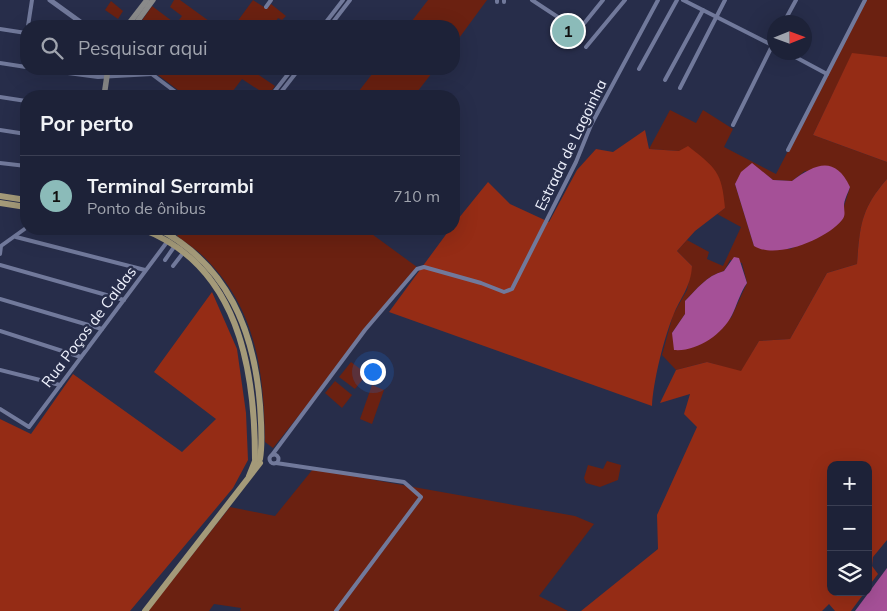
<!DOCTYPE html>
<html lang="pt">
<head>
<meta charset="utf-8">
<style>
  :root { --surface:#1d2238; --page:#2a2f43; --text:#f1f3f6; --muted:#a0a4ae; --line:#3b3f53; --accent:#8bbbb9 }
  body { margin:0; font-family:Mulish,sans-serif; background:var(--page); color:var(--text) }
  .controls { position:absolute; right:15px; bottom:15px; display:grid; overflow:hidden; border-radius:10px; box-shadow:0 5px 20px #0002 }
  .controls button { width:45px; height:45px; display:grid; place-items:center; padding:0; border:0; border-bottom:1px solid var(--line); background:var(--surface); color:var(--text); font:25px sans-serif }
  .compass { position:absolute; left:767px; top:15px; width:45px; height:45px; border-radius:50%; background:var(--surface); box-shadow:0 5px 20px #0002; rotate:89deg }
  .you { position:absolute; left:372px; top:371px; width:18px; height:18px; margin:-12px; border:4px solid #fff; border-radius:50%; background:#1a73e8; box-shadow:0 0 0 8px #1a73e833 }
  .badge { display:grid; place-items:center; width:32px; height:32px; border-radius:50%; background:var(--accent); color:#111; font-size:16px; font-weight:700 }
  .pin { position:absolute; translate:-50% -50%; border:2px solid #fff; box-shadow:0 1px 5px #0006 }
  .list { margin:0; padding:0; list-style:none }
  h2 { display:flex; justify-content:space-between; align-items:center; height:65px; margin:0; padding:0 20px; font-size:21px }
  h2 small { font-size:16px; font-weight:400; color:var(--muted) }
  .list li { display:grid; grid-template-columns:32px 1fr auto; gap:15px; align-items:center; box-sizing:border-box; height:80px; padding:0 20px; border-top:1px solid var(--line) }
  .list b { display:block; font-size:19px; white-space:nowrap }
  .list p { margin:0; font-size:16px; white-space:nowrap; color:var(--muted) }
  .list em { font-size:16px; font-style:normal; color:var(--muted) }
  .icon { flex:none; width:28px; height:28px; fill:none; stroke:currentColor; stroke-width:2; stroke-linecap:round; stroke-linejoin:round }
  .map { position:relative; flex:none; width:887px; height:611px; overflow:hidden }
  .search { position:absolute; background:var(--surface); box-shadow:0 5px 20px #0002; left:20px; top:20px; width:440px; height:55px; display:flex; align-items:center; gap:12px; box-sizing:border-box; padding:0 18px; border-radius:20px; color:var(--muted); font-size:19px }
  .panel { position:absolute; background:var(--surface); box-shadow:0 5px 20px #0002; left:20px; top:90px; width:440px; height:145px; border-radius:20px }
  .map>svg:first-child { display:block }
  .green { fill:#6b2111; fill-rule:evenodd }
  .forest { fill:#952c15 }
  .water { fill:#a55097 }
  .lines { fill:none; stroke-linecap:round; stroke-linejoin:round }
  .minor { stroke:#71799b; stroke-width:4 }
  .tertiary { stroke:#71799b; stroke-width:5 }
  .secondary { stroke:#8a8a8a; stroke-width:5.5 }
  .primary { stroke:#a49a79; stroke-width:6 }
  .labels { text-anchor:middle; stroke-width:5; stroke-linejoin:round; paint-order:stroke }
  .street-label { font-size:15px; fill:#edf0fc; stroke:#272d4a }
</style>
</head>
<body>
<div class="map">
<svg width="887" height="611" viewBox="0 0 887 611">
  <rect width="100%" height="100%" fill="#272d4a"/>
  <g class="green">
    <polygon points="174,0 180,0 209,21 206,26 138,26 152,6 176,24 182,16 170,7"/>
    <polygon points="253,0 267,9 271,4 286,16 282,20 278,18 273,26 234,26"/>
    <polygon points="428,0 487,0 454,45 454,26 408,26"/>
    <path d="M867,0h20v57l-35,-3 -39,81 74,27v17c-26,30 -27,47 -30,85l-30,9 -37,66 -31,2 -18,31 -34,-10 -31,8 -14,-15 11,-40 14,-25 5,-24 -15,-15 10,-11 22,12 -2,7 16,7 18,-39 -24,-13 8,-6 -46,-57 -30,-2 21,-39 26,13 7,-13 30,19 -9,18 52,27zM752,164l21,16 19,1 13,-10 45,16 -6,19 -16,25 -38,18 -36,-3 -19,-62zM730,260l12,3 5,20 -16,35 -59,15 13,-19v-13c12,-12 21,-25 39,-30z"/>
    <polygon points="111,1 123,11 118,19 105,10"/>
    <polygon points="150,69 250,69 275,86 268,96 242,79 229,96 186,96"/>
    <polygon points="376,69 435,69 414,96 355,96"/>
    <path d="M182,229h183l52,38 -144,181 -8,-6c-1,-69 -8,-131 -58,-182 -8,-9 -20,-16 -30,-24z"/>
    <polygon points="351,362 367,374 355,389 339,377"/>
    <polygon points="335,381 352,395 342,408 325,393"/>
    <polygon points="372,385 384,390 372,424 360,419"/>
    <polygon points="607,461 621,465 618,480 600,487 586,483 584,478 588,465 603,469"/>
    <polygon points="313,469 575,516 594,524 539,596 568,611 240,611 241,608 214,604 209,611 148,611 230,507 275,516"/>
  </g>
  <g class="forest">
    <polygon points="852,53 887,57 887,162 813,135"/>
    <path d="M645,130l4,19 30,2 9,-5c28,22 34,26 37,62l-30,23 -18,20 15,15c-1,21 -12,32 -19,50 -9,22 -20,66 -21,90l-263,-94 61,-83h4v-5l34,-42 22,22 39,18 28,-52 19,-21 17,3z"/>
    <path d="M887,179v361l-14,17 -1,9 6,8 -10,13v-122h-37v127h34l-14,19h-16l-6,-7 -7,7h-241l77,-62 -1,-34 40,-88 -13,-13 6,-20 -30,9 16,-33 31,-8 34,9 18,-30 31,-2 37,-66 30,-9c3,-39 4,-55 30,-85z"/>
    <polygon points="212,292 237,349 246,413 248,460 233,488 130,611 0,611 0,419 31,434 73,374 182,452 216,419 154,372"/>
  </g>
  <g class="water">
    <polygon points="84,69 107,69 106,76 83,71"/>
    <path d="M752,163l21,17 19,1c23,-17 43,-26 58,6 -2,6 -6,13 -6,19 0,5 2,9 -2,14 -15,19 -66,40 -88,26l-19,-62 6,-12z"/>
    <path d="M734,257l5,1 8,25c-7,10 -10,22 -15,32 -10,20 -36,37 -58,35l-2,-17 13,-19v-13c12,-12 21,-25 39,-30z"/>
    <polygon points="887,568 887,611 855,611"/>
  </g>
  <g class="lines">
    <g class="minor">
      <polyline points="532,0 576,29 582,26 603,0"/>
      <polyline points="683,0 774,46"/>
      <polyline points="497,2 497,0"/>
      <polyline points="504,2 504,0"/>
      <polyline points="266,7 271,0"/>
      <polyline points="784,22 796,0"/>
      <polyline points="28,26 32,0"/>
      <polyline points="323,26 343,0"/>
      <polyline points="330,26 350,0"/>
      <polyline points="0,29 26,33"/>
      <polyline points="586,47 625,0"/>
      <polyline points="786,52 827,74"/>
      <polyline points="0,63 26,67"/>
      <polyline points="38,69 98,77 152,74"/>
      <polyline points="145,69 181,96"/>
      <polyline points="639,69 677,0"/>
      <polyline points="665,80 703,10"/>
      <polyline points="680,88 725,0"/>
      <polyline points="271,96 292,69"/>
      <polyline points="278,96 299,69"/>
      <polyline points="0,97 26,101"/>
      <polyline points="733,125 774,42"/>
      <polyline points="0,130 26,134"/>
      <polyline points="788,150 865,0"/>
      <polyline points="0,163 26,166"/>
      <polyline points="16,237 145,270"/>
      <polyline points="172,237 178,229"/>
      <polyline points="0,254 1,246 26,228"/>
      <polyline points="165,260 174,247"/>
      <polyline points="0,265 124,300"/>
      <polyline points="173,266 183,253"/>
      <polyline points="0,299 102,329"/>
      <polyline points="0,331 81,357"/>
      <polyline points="0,370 60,385"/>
      <polyline points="0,409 29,427 167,242"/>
      <circle cx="274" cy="459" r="4.5"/>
      <polyline points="272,455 365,330 417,269 424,267 481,283 504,292 512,289 576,162 591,125 658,0"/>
      <polyline points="276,463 404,482 421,497 336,611"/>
    </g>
    <polyline class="tertiary" points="50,0 86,26"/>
    <g class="secondary">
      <polyline points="127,26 147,0"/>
      <polyline points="134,26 153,0"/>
      <polyline points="104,96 108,69"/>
    </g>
    <g class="primary">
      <polyline points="0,196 26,200"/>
      <polyline points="0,203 26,207"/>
      <path d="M142,229c96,36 113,139 113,230"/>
      <path d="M159,229c69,37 95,101 101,176 1,18 3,36 0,54"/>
      <polyline points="249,476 255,461"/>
      <polyline points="145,611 260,463"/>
    </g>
  </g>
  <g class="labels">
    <g class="street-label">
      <text transform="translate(571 145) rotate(-64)" y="5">Estrada de Lagoinha</text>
      <text transform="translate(89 327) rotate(-53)" y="5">Rua Poços de Caldas</text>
    </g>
  </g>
</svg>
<div class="controls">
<button>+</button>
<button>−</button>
<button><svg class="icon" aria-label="layers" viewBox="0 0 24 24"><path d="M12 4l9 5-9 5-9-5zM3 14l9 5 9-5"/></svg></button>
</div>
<svg class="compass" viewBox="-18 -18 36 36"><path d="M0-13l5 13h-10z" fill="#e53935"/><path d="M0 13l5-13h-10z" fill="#a0a4ae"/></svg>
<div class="you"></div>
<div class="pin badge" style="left:568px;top:31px">1</div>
<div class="search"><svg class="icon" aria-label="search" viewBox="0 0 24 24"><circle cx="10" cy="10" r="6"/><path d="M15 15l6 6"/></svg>Pesquisar aqui</div>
<section class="panel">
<h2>Por perto<small></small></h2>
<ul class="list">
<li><span class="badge">1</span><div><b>Terminal Serrambi</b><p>Ponto de ônibus</p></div><em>710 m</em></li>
</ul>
</section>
</div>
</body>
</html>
